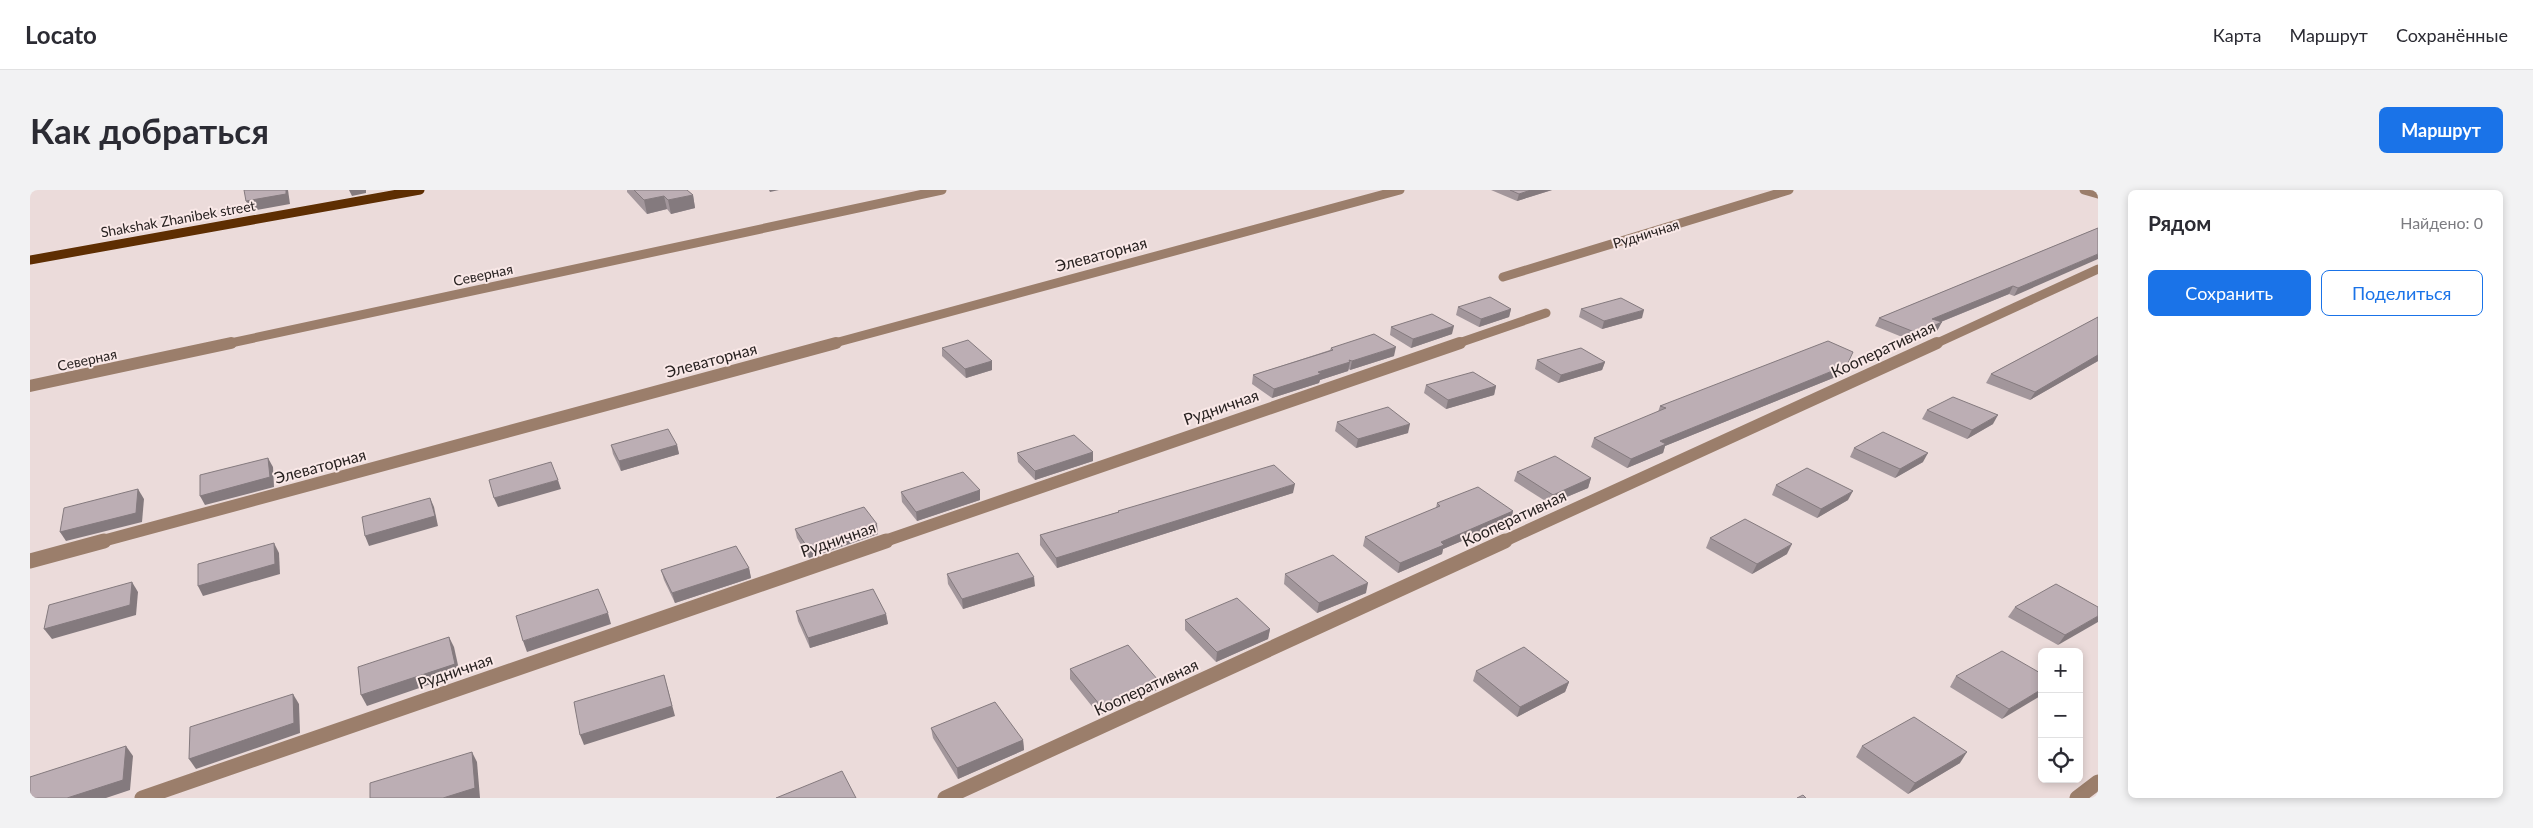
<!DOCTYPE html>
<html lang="ru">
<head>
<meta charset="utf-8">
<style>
  :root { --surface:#fff; --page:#f2f2f3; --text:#2b2b33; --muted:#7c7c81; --line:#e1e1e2; --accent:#1a73e8 }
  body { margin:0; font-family:Lato,sans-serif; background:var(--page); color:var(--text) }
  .controls { position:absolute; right:15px; bottom:15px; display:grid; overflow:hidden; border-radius:8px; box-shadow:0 2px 8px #0003 }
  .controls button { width:45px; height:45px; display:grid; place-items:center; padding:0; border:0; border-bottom:1px solid var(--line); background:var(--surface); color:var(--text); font:25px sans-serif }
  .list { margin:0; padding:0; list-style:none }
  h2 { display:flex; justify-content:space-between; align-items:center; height:65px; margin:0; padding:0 20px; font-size:21px }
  h2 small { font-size:16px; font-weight:400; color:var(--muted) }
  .actions { display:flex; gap:10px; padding:15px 20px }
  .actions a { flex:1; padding:11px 0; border:1px solid var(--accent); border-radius:8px; text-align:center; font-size:18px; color:var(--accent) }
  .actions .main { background:var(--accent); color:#fff }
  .icon { flex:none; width:28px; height:28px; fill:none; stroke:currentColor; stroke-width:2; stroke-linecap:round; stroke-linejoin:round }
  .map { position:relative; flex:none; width:2068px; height:608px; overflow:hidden; border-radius:8px }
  header { display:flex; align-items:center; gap:30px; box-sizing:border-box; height:70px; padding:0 25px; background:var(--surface); border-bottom:1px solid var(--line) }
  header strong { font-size:24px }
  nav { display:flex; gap:28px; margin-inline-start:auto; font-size:18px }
  .intro { display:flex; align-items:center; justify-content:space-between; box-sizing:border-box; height:120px; padding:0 30px }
  h1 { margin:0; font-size:35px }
  .button { padding:12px 22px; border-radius:8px; background:var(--accent); color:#fff; font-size:18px; font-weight:700 }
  main { display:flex; gap:30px; padding:0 30px }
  aside { flex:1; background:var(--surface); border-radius:8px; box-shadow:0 2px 8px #0003 }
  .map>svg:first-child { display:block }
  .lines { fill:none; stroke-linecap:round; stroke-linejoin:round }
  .minor-far2 { stroke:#9b7e6b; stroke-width:9 }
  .minor-far1 { stroke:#9b7e6b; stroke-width:12 }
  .minor { stroke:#9b7e6b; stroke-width:15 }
  .major { stroke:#5e2e02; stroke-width:9 }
  .wall { fill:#a2969b }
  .shaded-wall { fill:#847a7e }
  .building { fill:#bcaeb4; stroke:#847a7e }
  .labels { text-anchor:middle; stroke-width:4; stroke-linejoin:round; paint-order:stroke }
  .far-street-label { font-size:14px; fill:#282221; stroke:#f9e8e7 }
  .street-label { font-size:16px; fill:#282221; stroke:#f9e8e7 }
</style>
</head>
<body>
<header>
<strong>Locato</strong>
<nav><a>Карта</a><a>Маршрут</a><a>Сохранённые</a></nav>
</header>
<div class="intro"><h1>Как добраться</h1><a class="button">Маршрут</a></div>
<main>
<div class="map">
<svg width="2068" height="608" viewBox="0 0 2068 608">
  <rect width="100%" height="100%" fill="#ebdbda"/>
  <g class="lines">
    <g class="minor-far2">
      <polyline points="2054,0 2068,4"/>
      <polyline points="1473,87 1759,0"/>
      <polyline points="196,154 912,0"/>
      <polyline points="801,154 1370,0"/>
      <polyline points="1426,154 1516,123"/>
      <polyline points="1905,154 2068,79"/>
    </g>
    <g class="minor-far1">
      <polyline points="0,196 201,153"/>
      <polyline points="69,352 806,153"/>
      <polyline points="852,352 1430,153"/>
      <polyline points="1472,352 1907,153"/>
    </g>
    <g class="minor">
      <polyline points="0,371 74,351"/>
      <polyline points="112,608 856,351"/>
      <polyline points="915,608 1475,351"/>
      <polyline points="2047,608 2068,592"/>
    </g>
    <polyline class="major" points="0,70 390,0"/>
  </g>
  <g class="wall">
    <polygon points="597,0 657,0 663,5 665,18 641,24 637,19 617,24 597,2"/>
    <polygon points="1461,0 1522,0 1487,11"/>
    <polygon points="2068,38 1984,106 1979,104 1911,132 1907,141 1882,151 1845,136 1849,128"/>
    <polygon points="1428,117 1481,119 1479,127 1449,137 1426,125"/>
    <polygon points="1551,119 1612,128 1572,139 1549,127"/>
    <polygon points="2068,127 2068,171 2000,210 1956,193 1961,184"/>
    <polygon points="1361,137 1422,144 1381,158 1360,145"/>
    <polygon points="912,158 962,171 962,180 936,188 912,166"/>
    <polygon points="1301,158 1364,166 1320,180 1319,179 1318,181 1290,190 1289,193 1242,208 1222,194 1223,185 1300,160"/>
    <polygon points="1507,170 1575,172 1572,180 1528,193 1505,179"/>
    <polygon points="1813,184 1635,256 1633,263 1597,278 1561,257 1564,248 1628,222 1630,216"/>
    <polygon points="1396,195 1466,196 1464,205 1416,219 1394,203"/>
    <polygon points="1897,220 1963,234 1937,249 1892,229"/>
    <polygon points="1307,232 1378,243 1326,258 1305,241"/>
    <polygon points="581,255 647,255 649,264 591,281 583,264"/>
    <polygon points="1824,258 1893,272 1865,288 1820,267"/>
    <polygon points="1063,262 1063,271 1005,290 988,272 987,263"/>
    <polygon points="1487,282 1561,288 1558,298 1520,314 1484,291"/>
    <polygon points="1746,295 1818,310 1787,328 1742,305"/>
    <polygon points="950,300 950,310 887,331 872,312 871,302"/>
    <polygon points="1263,303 1027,378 1010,355 1010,345 1088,322 1088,321"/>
    <polygon points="1407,313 1483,321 1481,330 1413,359 1412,364 1368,383 1333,356 1335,347 1406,318"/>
    <polygon points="765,339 848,344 779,368 767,348"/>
    <polygon points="1680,348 1757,364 1722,384 1676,358"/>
    <polygon points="719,378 721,388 645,413 634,390 631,380"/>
    <polygon points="917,384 1005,396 933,419 918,394"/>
    <polygon points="1255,384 1336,403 1287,423 1254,394"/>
    <polygon points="1985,417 2068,417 2028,455 1978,427"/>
    <polygon points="766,421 856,424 858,434 780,458 768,431"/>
    <polygon points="1155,430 1240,439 1238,449 1186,472 1155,440"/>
    <polygon points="1040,479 1128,490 1127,500 1069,525 1040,489"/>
    <polygon points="1446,481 1539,492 1535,502 1487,527 1443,491"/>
    <polygon points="2012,484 1972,529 1920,497 1926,486"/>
    <polygon points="901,538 993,550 994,560 928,589 903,548"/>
    <polygon points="1832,556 1930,573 1878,604 1826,567"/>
  </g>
  <g class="shaded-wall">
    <polygon points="256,0 258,0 260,14 221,21 216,11"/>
    <polygon points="319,0 336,0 336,3 322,6"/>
    <polygon points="739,0 749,0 740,2"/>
    <polygon points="1501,0 1522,0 1487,11 1489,4"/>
    <polygon points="663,5 665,18 641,24 638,10"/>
    <polygon points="634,6 637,19 617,24 614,10"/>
    <polygon points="2068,64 2068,69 1984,106 1988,98"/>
    <polygon points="1983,96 1979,104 1898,137 1902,129"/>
    <polygon points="1481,119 1479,127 1449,137 1451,129"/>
    <polygon points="1614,120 1612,128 1572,139 1574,131"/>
    <polygon points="1912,132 1907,141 1882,151 1887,143"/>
    <polygon points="1424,136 1422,144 1381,158 1383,149"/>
    <polygon points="1366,157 1364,166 1320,180 1322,171"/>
    <polygon points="2068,165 2068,171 2000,210 2005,202"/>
    <polygon points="962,171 962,180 936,188 935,179"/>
    <polygon points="1320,172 1318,181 1290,190 1289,193 1242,208 1244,199 1288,182"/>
    <polygon points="1575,172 1572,180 1528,193 1531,185"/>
    <polygon points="1817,175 1813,184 1635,256 1633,263 1597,278 1601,269 1630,251"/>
    <polygon points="1466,196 1464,205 1416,219 1418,210"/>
    <polygon points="1968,225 1963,234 1937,249 1942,240"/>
    <polygon points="1380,234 1378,243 1326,258 1328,249"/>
    <polygon points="647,255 649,264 591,281 589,271"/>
    <polygon points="1063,262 1063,271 1005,290 1005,281"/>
    <polygon points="1898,263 1893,272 1865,288 1870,279"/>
    <polygon points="238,268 243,277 244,297 175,315 170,306"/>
    <polygon points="1561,288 1558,298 1520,314 1523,305"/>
    <polygon points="528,290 531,299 468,317 464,308"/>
    <polygon points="1265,294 1263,303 1027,378 1026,368"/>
    <polygon points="108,299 114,309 112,332 36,351 30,342"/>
    <polygon points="950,300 950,310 887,331 886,322"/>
    <polygon points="1823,301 1818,310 1787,328 1791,319"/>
    <polygon points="400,308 404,317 408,336 339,356 335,346"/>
    <polygon points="1483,321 1481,330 1413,359 1412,364 1368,383 1370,373 1411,352"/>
    <polygon points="847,334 848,344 779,368 778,358"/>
    <polygon points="244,353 249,363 250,384 173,406 168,396"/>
    <polygon points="1762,354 1757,364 1722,384 1727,374"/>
    <polygon points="719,378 721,388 645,413 642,403"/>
    <polygon points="1004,387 1005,396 933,419 932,409"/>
    <polygon points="102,392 108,402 106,425 22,449 14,439"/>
    <polygon points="1338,393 1336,403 1287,423 1289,413"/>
    <polygon points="578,423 581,434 497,462 493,451"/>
    <polygon points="856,424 858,434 780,458 778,448"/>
    <polygon points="2068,426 2068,432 2028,455 2035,445"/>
    <polygon points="1240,439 1238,449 1186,472 1187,462"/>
    <polygon points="419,447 424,457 430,484 337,516 331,505"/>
    <polygon points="634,485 645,526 554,555 550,545"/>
    <polygon points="1128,490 1127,500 1069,525 1070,515"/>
    <polygon points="1539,492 1535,502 1487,527 1490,517"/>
    <polygon points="2012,499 2012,505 1972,529 1979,519"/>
    <polygon points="263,504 269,514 270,543 166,579 159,569"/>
    <polygon points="993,550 994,560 928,589 927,578"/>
    <polygon points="96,556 103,566 100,600 76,608 37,608"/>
    <polygon points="442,562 447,572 450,608 413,608"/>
    <polygon points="1937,562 1930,573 1878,604 1885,593"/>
  </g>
  <g class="building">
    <polygon points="214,0 256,0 256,4 216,11"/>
    <polygon points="604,0 657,0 663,5 638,10 634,6 614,10"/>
    <polygon points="1480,0 1501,0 1489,4"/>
    <polygon points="2068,38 2068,64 1988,98 1983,96 1902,129 1912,132 1887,143 1849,128"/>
    <polygon points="1460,107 1481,119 1451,129 1428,117"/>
    <polygon points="1591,108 1614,120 1574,131 1551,119"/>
    <polygon points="1402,124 1424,136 1383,149 1361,137"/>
    <polygon points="2068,127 2068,165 2005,202 1961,184"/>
    <polygon points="1344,144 1366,157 1322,171 1319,170 1320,172 1288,182 1291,184 1244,199 1223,185 1303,160 1301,158"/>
    <polygon points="938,150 962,171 935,179 912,158"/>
    <polygon points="1798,151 1823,162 1817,175 1630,251 1636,254 1601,269 1564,248 1636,218 1630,216"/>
    <polygon points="1551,158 1575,172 1531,185 1507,170"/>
    <polygon points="1443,182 1466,196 1418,210 1396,195"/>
    <polygon points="1923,207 1968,225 1942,240 1897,220"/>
    <polygon points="1358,217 1380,234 1328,249 1307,232"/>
    <polygon points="638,239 647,255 589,271 581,255"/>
    <polygon points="1853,242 1898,263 1870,279 1824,258"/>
    <polygon points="1044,245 1063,262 1005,281 987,263"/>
    <polygon points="1525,266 1561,288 1523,305 1487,282"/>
    <polygon points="238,268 240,287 170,306 170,285"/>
    <polygon points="521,272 528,290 464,308 459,290"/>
    <polygon points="1244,275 1265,294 1026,368 1010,345 1089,322 1088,321"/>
    <polygon points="1777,278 1823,301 1791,319 1746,295"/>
    <polygon points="933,282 950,300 886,322 871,302"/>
    <polygon points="1448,297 1483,321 1411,352 1414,355 1370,373 1335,347 1410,316 1407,313"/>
    <polygon points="108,299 106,323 30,342 34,318"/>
    <polygon points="400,308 405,326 335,346 332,327"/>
    <polygon points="834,317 847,334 778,358 765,339"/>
    <polygon points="1715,329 1762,354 1727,374 1680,348"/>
    <polygon points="244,353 245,374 168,396 168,374"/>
    <polygon points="706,356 719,378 642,403 631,380"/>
    <polygon points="988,363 1004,387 932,409 917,384"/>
    <polygon points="1303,365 1338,393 1289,413 1255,384"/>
    <polygon points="102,392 100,415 14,439 19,415"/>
    <polygon points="2026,394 2068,417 2068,426 2035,445 1985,417"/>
    <polygon points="568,399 578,423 493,451 486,426"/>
    <polygon points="843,399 856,424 778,448 766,421"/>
    <polygon points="1207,408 1240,439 1187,462 1155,430"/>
    <polygon points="419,447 425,474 331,505 328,477"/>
    <polygon points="1098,455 1128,490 1070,515 1040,479"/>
    <polygon points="1494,457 1539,492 1490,517 1446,481"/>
    <polygon points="1972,461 2012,484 2012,499 1979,519 1926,486"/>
    <polygon points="634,485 642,516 550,545 544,512"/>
    <polygon points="263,504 264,533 159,569 160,537"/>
    <polygon points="965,512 993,550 927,578 901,538"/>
    <polygon points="1884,527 1937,562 1885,593 1832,556"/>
    <polygon points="96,556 93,590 37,608 0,608 0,587"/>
    <polygon points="442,562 445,598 413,608 340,608 340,593"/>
    <polygon points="812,581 826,608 746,608"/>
    <polygon points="1773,605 1776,608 1767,608"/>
  </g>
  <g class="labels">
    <g class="far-street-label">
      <text transform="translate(148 29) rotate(-10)" y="5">Shakshak Zhanibek street</text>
      <text transform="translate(1616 44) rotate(-17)" y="5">Рудничная</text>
      <text transform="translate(453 85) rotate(-12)" y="5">Северная</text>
      <text transform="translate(57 170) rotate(-12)" y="5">Северная</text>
    </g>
    <g class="street-label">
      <text transform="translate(1071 64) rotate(-15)" y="6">Элеваторная</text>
      <text transform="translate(1853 159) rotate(-25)" y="6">Кооперативная</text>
      <text transform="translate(681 170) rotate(-15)" y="6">Элеваторная</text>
      <text transform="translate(1191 217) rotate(-19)" y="6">Рудничная</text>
      <text transform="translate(290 276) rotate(-15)" y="6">Элеваторная</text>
      <text transform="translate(1484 328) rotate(-25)" y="6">Кооперативная</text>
      <text transform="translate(808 349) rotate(-19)" y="6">Рудничная</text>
      <text transform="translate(425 481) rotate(-19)" y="6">Рудничная</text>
      <text transform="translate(1116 497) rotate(-25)" y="6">Кооперативная</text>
    </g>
  </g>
</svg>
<div class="controls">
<button>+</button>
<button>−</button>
<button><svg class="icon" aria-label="locate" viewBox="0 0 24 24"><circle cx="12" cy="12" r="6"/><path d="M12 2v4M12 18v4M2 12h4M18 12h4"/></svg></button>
</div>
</div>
<aside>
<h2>Рядом<small>Найдено: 0</small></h2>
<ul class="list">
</ul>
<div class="actions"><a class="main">Сохранить</a><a>Поделиться</a></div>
</aside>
</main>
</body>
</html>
